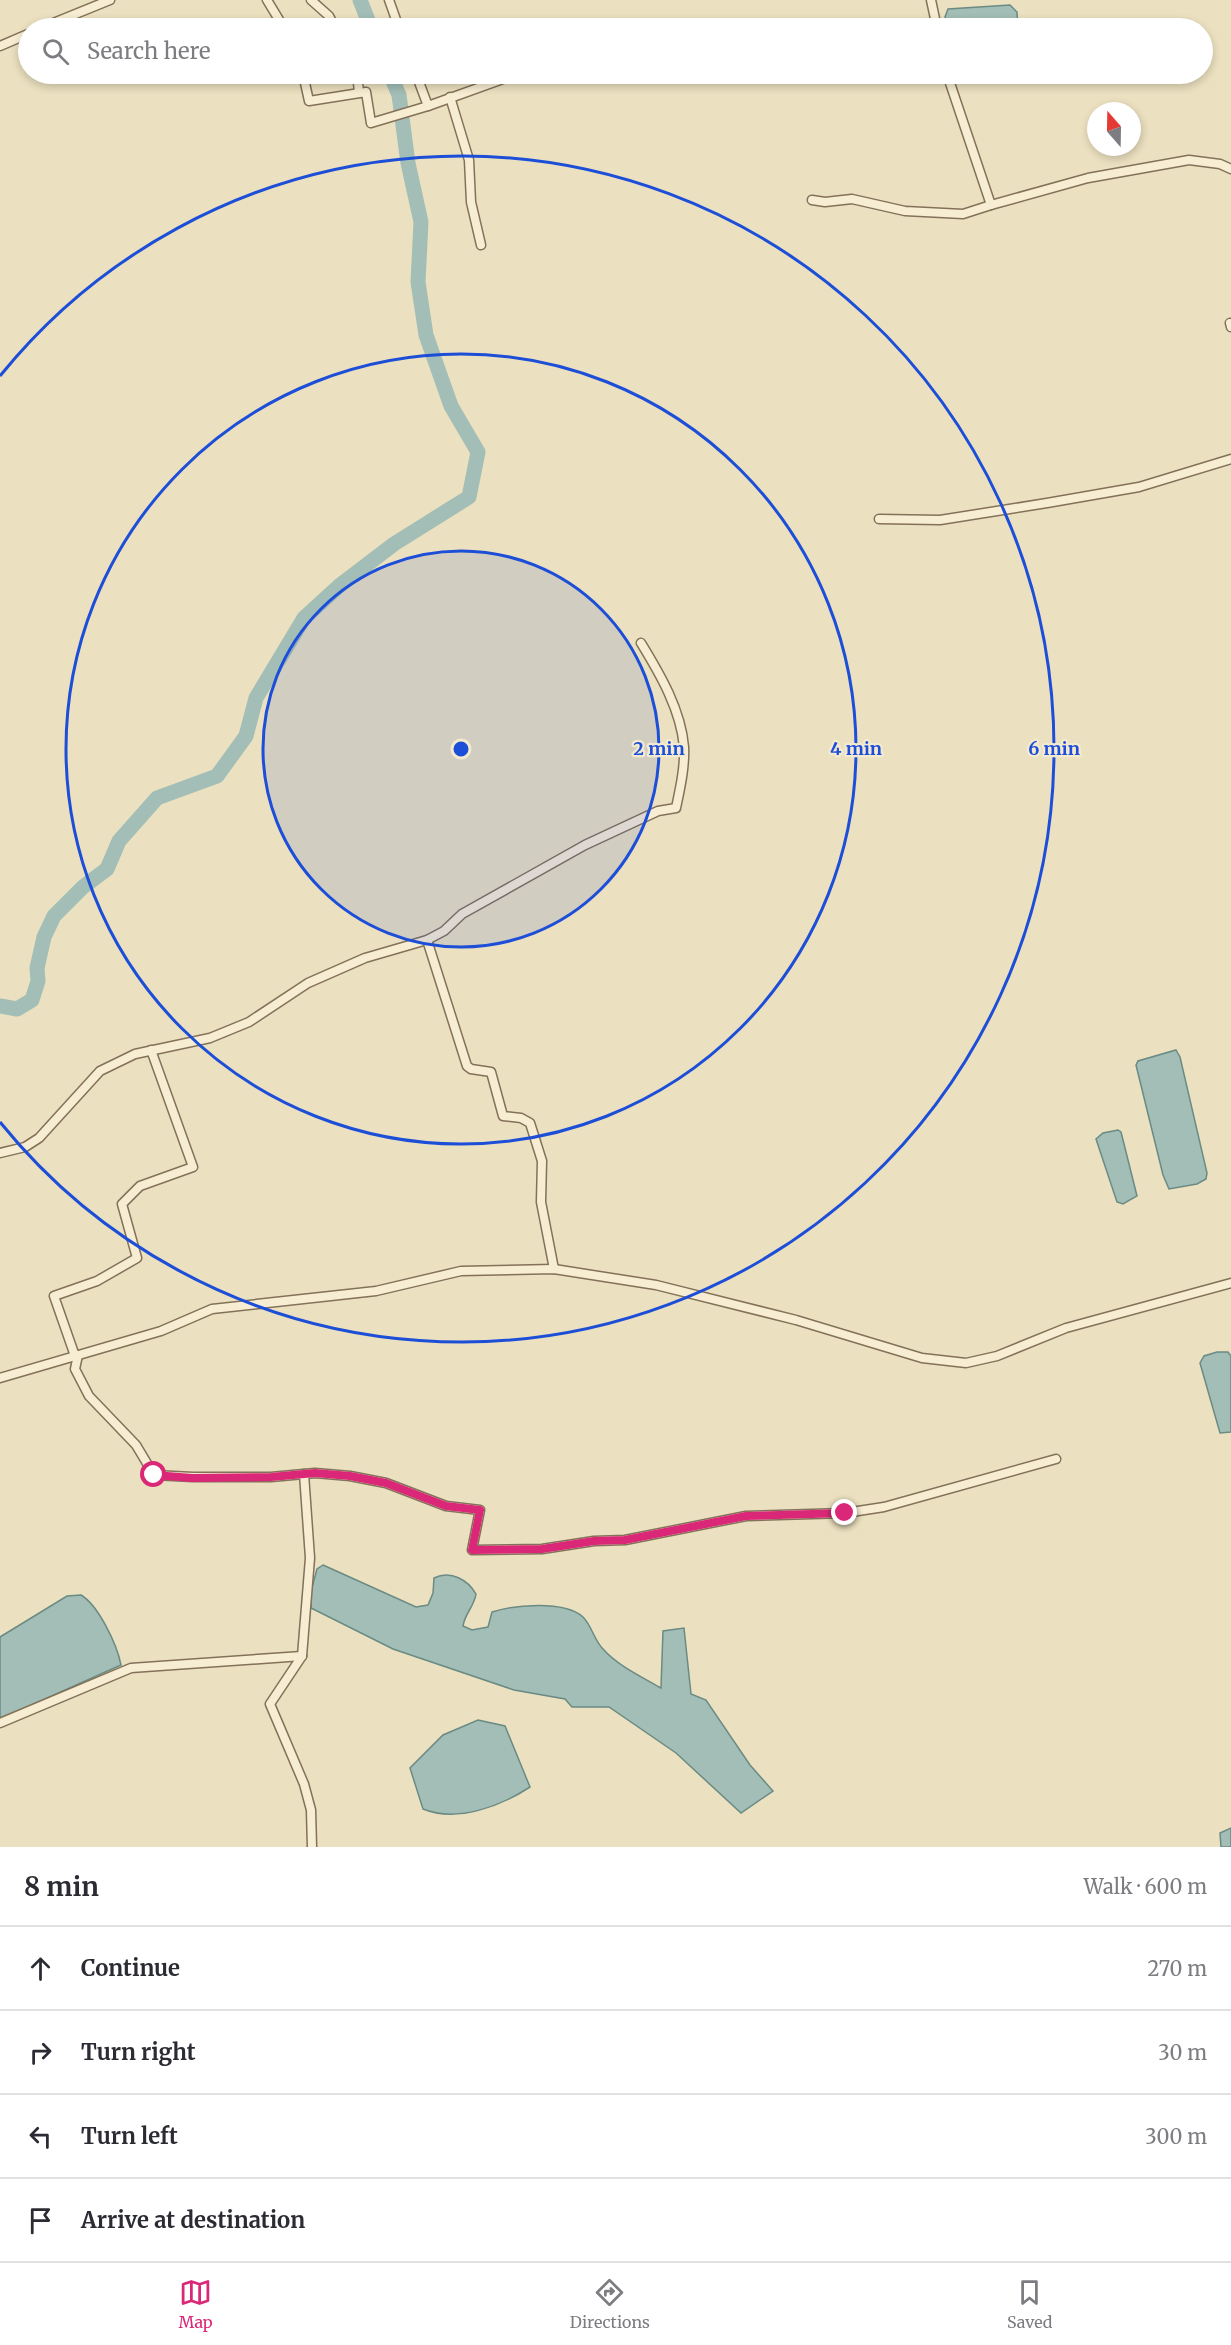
<!DOCTYPE html>
<html lang="en">
<head>
<meta charset="utf-8">
<style>
  :root { --surface:#fff; --page:#f2f2f3; --text:#2b2b33; --muted:#7c7c81; --line:#e1e1e2; --accent:#db2777 }
  body { margin:0; font-family:Merriweather,serif; background:var(--page); color:var(--text) }
  .compass { position:absolute; left:1087px; top:102px; width:54px; height:54px; border-radius:50%; background:var(--surface); box-shadow:0 3px 9px #0003; rotate:340deg }
  .stop { position:absolute; width:18px; height:18px; margin:-14px; border:4px solid #db2777; border-radius:50%; background:#fff }
  .stop.end { background:#db2777; border-color:#fff; box-shadow:0 2px 6px #0008 }
  .list { margin:0; padding:0; list-style:none }
  h2 { display:flex; justify-content:space-between; align-items:center; height:78px; margin:0; padding:0 24px; font-size:26px }
  h2 small { font-size:20px; font-weight:400; color:var(--muted) }
  .list li { display:grid; grid-template-columns:39px 1fr auto; gap:18px; align-items:center; box-sizing:border-box; height:84px; padding:0 24px; border-top:2px solid var(--line) }
  .list b { display:block; font-size:22px; white-space:nowrap }
  .list em { font-size:20px; font-style:normal; color:var(--muted) }
  .icon { flex:none; width:33px; height:33px; fill:none; stroke:currentColor; stroke-width:2; stroke-linecap:round; stroke-linejoin:round }
  .map { position:relative; flex:none; width:1231px; height:1847px; overflow:hidden }
  .search { position:absolute; background:var(--surface); box-shadow:0 3px 9px #0003; left:18px; right:18px; top:18px; height:66px; display:flex; align-items:center; gap:15px; box-sizing:border-box; padding:0 21px; border-radius:33px; color:var(--muted); font-size:22px }
  .sheet { height:414px; background:var(--surface) }
  nav { display:flex; justify-content:space-around; align-items:center; box-sizing:border-box; height:84px; border-top:2px solid var(--line); background:var(--surface); font-size:16px; color:var(--muted) }
  nav a { display:grid; justify-items:center; gap:3px }
  nav .on { color:var(--accent) }
  .map>svg:first-child { display:block }
  .water { fill:#a2beb6; stroke:#6a8b84; stroke-width:1.5 }
  .lines { fill:none; stroke-linecap:round; stroke-linejoin:round }
  .river { stroke:#a2beb6; stroke-width:15 }
  .minor-casing { stroke:#837159; stroke-width:11 }
  .minor { stroke:#f7edd2; stroke-width:8 }
  .route { stroke:#db2777; stroke-width:8 }
  .ring { fill:none; stroke:#1d4ed8; stroke-width:3 }
  .centre { fill:#1d4ed8; stroke:#f3eacf; stroke-width:3 }
  .ring-label { font-size:18px; text-anchor:middle; font-weight:bold; fill:#1d4ed8; stroke:#f3eacf; stroke-width:4.5; stroke-linejoin:round; paint-order:stroke }
</style>
</head>
<body>
<div class="map">
<svg width="1231" height="1847" viewBox="0 0 1231 1847">
  <rect width="100%" height="100%" fill="#ebe0bf"/>
  <g class="water">
    <polygon points="1010,5 1017,12 1018,28 948,28 945,17 948,9"/>
    <polygon points="1176,1050 1180,1057 1207,1173 1206,1179 1197,1184 1169,1189 1163,1175 1136,1065 1138,1061"/>
    <polygon points="1118,1130 1121,1132 1137,1196 1123,1204 1117,1202 1096,1139 1103,1133"/>
    <polygon points="1217,1352 1228,1352 1231,1356 1231,1432 1220,1433 1200,1363 1204,1356"/>
    <path d="M323,1565l93,42 12,-2 5,-12 1,-15c17,-8 34,2 42,16 -2,13 -11,19 -13,32l9,4 16,-3 4,-15c22,-7 72,-12 91,5 9,9 11,23 20,32 15,17 39,28 58,39l2,-57 21,-3 7,66 15,6 44,65 23,26 -32,22 -65,-60 -67,-46h-37l-7,-8 -51,-9 -121,-41 -82,-41v-17l6,-22z"/>
    <path d="M81,1595c17,10 36,49 40,70l-121,54v-82l67,-41z"/>
    <path d="M478,1720l27,6 25,61c-29,19 -73,36 -107,22l-13,-41 33,-33z"/>
    <polygon points="1231,1828 1231,1847 1221,1847 1220,1833"/>
  </g>
  <g class="lines">
    <g class="river">
      <polyline points="360,0 371,28"/>
      <polyline points="0,1006 17,1009 32,1000 38,981 37,968 44,937 54,916 83,887 107,869 119,841 157,798 217,776 246,736 256,698 304,618 339,586 394,544 469,497 478,452 451,406 426,335 418,282 421,222 408,163 399,95 390,74"/>
    </g>
    <defs>
      <g id="minor">
        <polyline points="267,0 284,28"/>
        <polyline points="311,0 329,16 335,28"/>
        <polyline points="389,0 399,28"/>
        <polyline points="931,0 937,28"/>
        <polyline points="41,28 110,0"/>
        <polyline points="0,46 28,34"/>
        <polyline points="303,74 309,101 366,92 371,123 428,106"/>
        <polyline points="357,74 359,92"/>
        <polyline points="416,74 428,106 517,74"/>
        <polyline points="450,97 469,160 471,202 481,245"/>
        <polyline points="812,200 825,202 852,199 905,211 963,214 991,205 947,74"/>
        <polyline points="991,205 1088,178 1189,160 1220,164 1231,169"/>
        <polyline points="1230,323 1231,327"/>
        <polyline points="879,519 940,520 1047,503 1139,487 1231,459"/>
        <polyline points="427,940 467,1066 471,1069 491,1072 503,1116 521,1118 530,1123 542,1161 541,1202 554,1269"/>
        <path d="M0,1153l25,-6 14,-9 61,-67 35,-17 75,-16 39,-16 59,-39 57,-25 62,-18 17,-9 18,-17 123,-69 73,-34 18,-3c4,-19 9,-41 8,-61 -3,-37 -24,-73 -43,-104"/>
        <polyline points="78,1355 75,1369 89,1396 136,1445 154,1475 193,1477 271,1477 315,1473 350,1476 386,1483 446,1506 480,1510 472,1550 542,1549 594,1541 625,1540 746,1516 845,1513 884,1507 1056,1459"/>
        <polyline points="75,1356 54,1296 97,1281 137,1258 122,1204 140,1186 193,1167 151,1050"/>
        <polyline points="0,1378 161,1331 212,1309 376,1291 461,1271 554,1269 656,1285 796,1320 922,1358 966,1363 997,1356 1066,1328 1231,1283"/>
        <polyline points="304,1474 310,1558 302,1656 270,1704 304,1784 311,1810 312,1847"/>
        <polyline points="0,1723 131,1668 302,1656"/>
      </g>
    </defs>
    <use href="#minor" class="minor-casing"/>
    <use href="#minor" class="minor"/>
  </g>
  <g class="lines">
    <polyline class="route" points="154,1475 192,1478 271,1477 315,1473 350,1476 386,1483 446,1506 480,1510 472,1550 542,1549 594,1541 625,1540 746,1516 845,1513"/>
  </g>
  <circle cx="461" cy="749" r="198" fill="#1d4ed8" fill-opacity=".12"/>
  <g class="ring">
    <circle cx="461" cy="749" r="198"/>
    <circle cx="461" cy="749" r="395"/>
    <path d="M0 376A593 593 0 1 1 0 1122"/>
  </g>
  <circle cx="461" cy="749" r="9" class="centre"/>
  <g class="ring-label">
    <text x="659" y="755">2 min</text>
    <text x="856" y="755">4 min</text>
    <text x="1054" y="755">6 min</text>
  </g>
</svg>
<svg class="compass" viewBox="-18 -18 36 36"><path d="M0-13l5 13h-10z" fill="#e53935"/><path d="M0 13l5-13h-10z" fill="#7c7c81"/></svg>
<div class="stop" style="left:154px;top:1475px"></div>
<div class="stop end" style="left:845px;top:1513px"></div>
<div class="search"><svg class="icon" aria-label="search" viewBox="0 0 24 24"><circle cx="10" cy="10" r="6"/><path d="M15 15l6 6"/></svg>Search here</div>
</div>
<section class="sheet">
<h2>8 min<small>Walk · 600 m</small></h2>
<ul class="list">
<li><svg class="icon" aria-label="ahead" viewBox="0 0 24 24"><path d="M12 20V5M6 11l6-6 6 6"/></svg><div><b>Continue</b></div><em>270 m</em></li>
<li><svg class="icon" aria-label="right" viewBox="0 0 24 24"><path d="M7 20v-9h11M14 6l5 5-5 5"/></svg><div><b>Turn right</b></div><em>30 m</em></li>
<li><svg class="icon" aria-label="left" viewBox="0 0 24 24"><path d="M17 20v-9H6M10 6l-5 5 5 5"/></svg><div><b>Turn left</b></div><em>300 m</em></li>
<li><svg class="icon" aria-label="arrive" viewBox="0 0 24 24"><path d="M6 21V4h12l-3 4 3 4H6"/></svg><div><b>Arrive at destination</b></div></li>
</ul>
</section>
<nav>
<a class="on"><svg class="icon" aria-label="map" viewBox="0 0 24 24"><path d="M3 6l6-2 6 2 6-2v14l-6 2-6-2-6 2zM9 4v14M15 6v14"/></svg>Map</a>
<a><svg class="icon" aria-label="directions" viewBox="0 0 24 24"><path d="M12 3l9 9-9 9-9-9zM9 14v-3h6M13 9l2 2-2 2"/></svg>Directions</a>
<a><svg class="icon" aria-label="saved" viewBox="0 0 24 24"><path d="M7 4h10v16l-5-4-5 4z"/></svg>Saved</a>
</nav>
</body>
</html>
